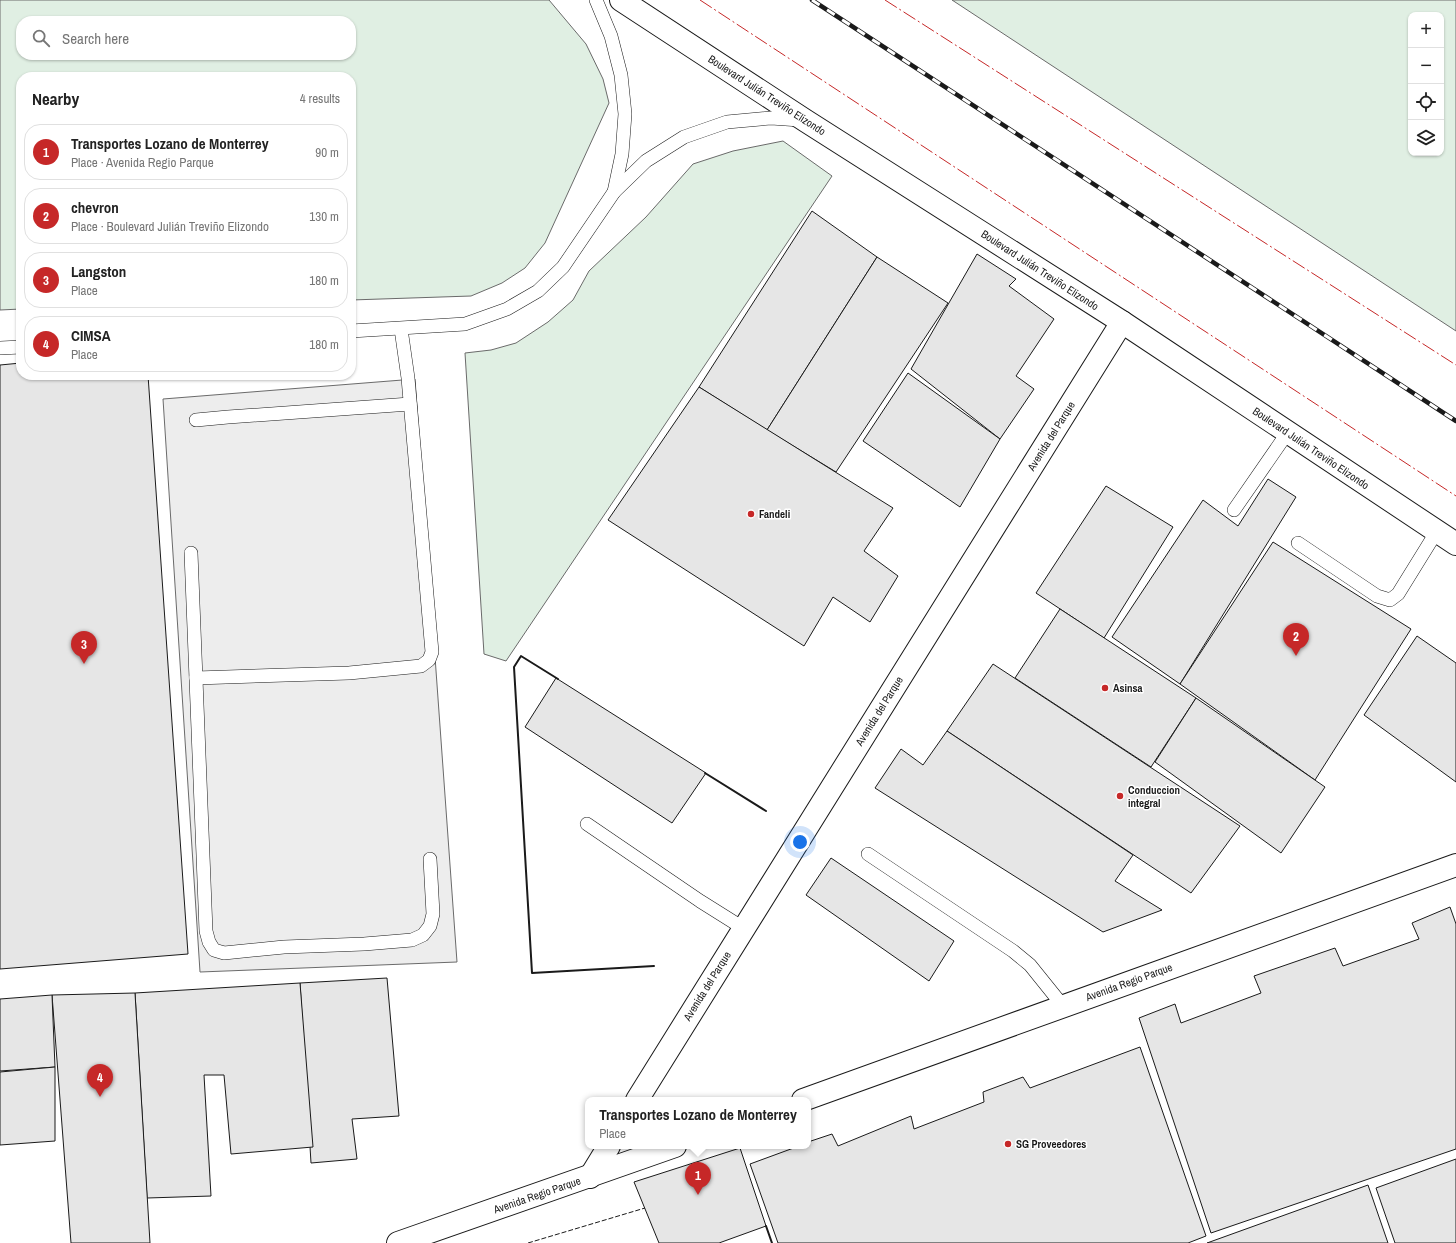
<!DOCTYPE html>
<html lang="en">
<head>
<meta charset="utf-8">
<style>
  :root { --surface:#fff; --page:#f2f2f2; --text:#222; --muted:#767676; --line:#e0e0e0; --accent:#c62828 }
  body { margin:0; font-family:"Archivo Narrow",sans-serif; background:var(--page); color:var(--text) }
  .controls { position:absolute; right:12px; top:12px; display:grid; overflow:hidden; border-radius:8px; box-shadow:0 1px 3px #0004 }
  .controls button { width:36px; height:36px; display:grid; place-items:center; padding:0; border:0; border-bottom:1px solid var(--line); background:var(--surface); color:var(--text); font:20px sans-serif }
  .you { position:absolute; left:800px; top:842px; width:14px; height:14px; margin:-10px; border:3px solid #fff; border-radius:50%; background:#1a73e8; box-shadow:0 0 0 6px #1a73e833 }
  .badge { display:grid; place-items:center; width:26px; height:26px; border-radius:50%; background:var(--accent); color:#fff; font-size:13px; font-weight:700 }
  .pin { position:absolute; translate:-50% -33px; filter:drop-shadow(0 1px 2px #0008) }
  .pin::after { content:''; position:absolute; top:21px; width:14px; height:12px; background:inherit; clip-path:polygon(0 0,100% 0,50% 100%) }
  .popup { position:absolute; left:585px; top:1097px; width:226px; height:52px; box-sizing:border-box; display:grid; place-content:center; border-radius:8px; background:var(--surface); filter:drop-shadow(0 1px 3px #0005); font-size:13px; white-space:nowrap; color:var(--muted) }
  .popup b { font-size:15px; color:var(--text) }
  .popup::after { content:''; position:absolute; left:50%; top:100%; margin-left:-8px; border:8px solid transparent; border-top-color:var(--surface) }
  .list { margin:0; padding:0; list-style:none }
  h2 { display:flex; justify-content:space-between; align-items:center; height:52px; margin:0; padding:0 16px; font-size:17px }
  h2 small { font-size:13px; font-weight:400; color:var(--muted) }
  .list li { display:grid; grid-template-columns:26px 1fr auto; gap:12px; align-items:center; box-sizing:border-box; height:56px; margin:0 8px 8px; padding:0 8px; border:1px solid var(--line); border-radius:16px }
  .list b { display:block; font-size:15px; white-space:nowrap }
  .list p { margin:0; font-size:13px; white-space:nowrap; color:var(--muted) }
  .list em { font-size:13px; font-style:normal; color:var(--muted) }
  .icon { flex:none; width:22px; height:22px; fill:none; stroke:currentColor; stroke-width:2; stroke-linecap:round; stroke-linejoin:round }
  .map { position:relative; flex:none; width:1456px; height:1243px; overflow:hidden }
  .search { position:absolute; background:var(--surface); box-shadow:0 1px 3px #0004; left:16px; top:16px; width:340px; height:44px; display:flex; align-items:center; gap:10px; box-sizing:border-box; padding:0 14px; border-radius:16px; color:var(--muted); font-size:15px }
  .panel { position:absolute; background:var(--surface); box-shadow:0 1px 3px #0004; left:16px; top:72px; width:340px; height:308px; border-radius:16px }
  .map>svg:first-child { display:block }
  .green { fill:#e0efe3; stroke:#6a6a6a; fill-rule:evenodd }
  .parking { fill:#ededed; stroke:#6a6a6a }
  .building { fill:#e6e6e6; stroke:#1a1a1a }
  .lines { fill:none; stroke-linecap:round; stroke-linejoin:round }
  .lane-casing { stroke:#1a1a1a; stroke-width:14 }
  .street-casing { stroke:#1a1a1a; stroke-width:24 }
  .lane { stroke:#fff; stroke-width:13 }
  .street { stroke:#fff; stroke-width:22 }
  .rail-casing { stroke:#1a1a1a; stroke-width:4.5 }
  .rail { stroke:#fff; stroke-width:3; stroke-dasharray:9; stroke-linecap:butt }
  .fence { stroke:#1a1a1a; stroke-width:1; stroke-dasharray:5 2; stroke-linecap:butt }
  .wall { stroke:#1a1a1a; stroke-width:2 }
  .power { stroke:#c62828; stroke-width:1; stroke-dasharray:14 3 2 3; stroke-linecap:butt }
  .poi-dot { fill:#c62828; stroke:#fff; stroke-width:1.5 }
  .labels { text-anchor:middle; stroke-width:3; stroke-linejoin:round; paint-order:stroke }
  .street-label { font-size:11px; fill:#1a1a1a; stroke:#fff }
  .poi-label { font-size:11px; font-weight:bold; fill:#1a1a1a; stroke:#fff; text-anchor:start }
</style>
</head>
<body>
<div class="map">
<svg width="1456" height="1243" viewBox="0 0 1456 1243">
  <rect width="100%" height="100%" fill="#fff"/>
  <g class="green">
    <path d="M0,0h549l37,44 17,35 6,24 -64,140 -20,25 -23,15 -31,13 -120,4v-223h-330v232l-21,1zM21,21h330v34h-330z"/>
    <path d="M952,0h504v331zM1411,15h30v138h-30z"/>
    <polygon points="783,141 832,176 506,661 484,654 465,353 491,350 516,343 548,322 573,300 589,271 646,217 693,164 733,151"/>
  </g>
  <polygon class="parking" points="415,379 457,962 200,972 163,399"/>
  <g class="building">
    <polygon points="812,211 877,257 767,430 699,387"/>
    <polygon points="977,254 1016,279 1009,286 1054,319 1016,376 1034,389 1000,439 911,369"/>
    <polygon points="877,257 948,303 836,472 767,430"/>
    <polygon points="21,363 21,375 148,375 188,954 0,969 0,365"/>
    <polygon points="908,373 1000,439 960,507 863,441"/>
    <polygon points="699,387 893,508 864,551 898,576 870,622 833,597 804,646 608,520"/>
    <polygon points="1268,479 1296,497 1180,684 1112,637 1203,500 1238,526"/>
    <polygon points="1106,486 1173,527 1104,638 1036,593"/>
    <polygon points="1273,542 1411,629 1315,780 1180,684"/>
    <polygon points="1060,609 1196,698 1151,767 1015,678"/>
    <polygon points="1417,636 1456,663 1456,782 1364,715"/>
    <polygon points="993,664 1240,826 1191,893 947,731"/>
    <polygon points="556,678 706,773 672,823 525,727"/>
    <polygon points="1196,698 1325,787 1281,853 1155,762"/>
    <polygon points="947,731 1133,855 1115,881 1162,910 1103,932 875,788 901,749 923,765"/>
    <polygon points="831,858 954,941 929,981 806,895"/>
    <polygon points="1450,907 1456,924 1456,1149 1211,1233 1139,1018 1175,1004 1181,1023 1261,993 1254,976 1335,948 1343,966 1419,939 1412,923"/>
    <polygon points="387,978 399,1116 352,1119 357,1159 311,1163 300,983"/>
    <polygon points="300,983 313,1147 231,1154 224,1075 204,1075 211,1196 147,1198 135,993"/>
    <polygon points="135,993 150,1243 71,1243 52,995"/>
    <polygon points="52,995 55,1067 0,1071 0,999"/>
    <polygon points="1140,1047 1206,1236 1188,1243 778,1243 750,1164 799,1146 808,1146 808,1142 832,1134 838,1146 911,1116 914,1129 984,1102 983,1092 1023,1077 1030,1088"/>
    <polygon points="55,1067 55,1141 0,1145 0,1072"/>
    <polygon points="740,1148 766,1226 719,1243 659,1243 634,1182"/>
    <polygon points="1456,1159 1456,1243 1395,1243 1376,1188"/>
    <polygon points="1368,1185 1388,1243 1207,1243"/>
  </g>
  <g class="lines">
    <defs>
      <g id="lane">
        <polyline points="596,0 611,36 621,75 625,114 622,154 614,192"/>
        <polyline points="351,331 465,324 507,309 538,291 563,267 614,192 646,161 684,137 727,122 771,118 800,120"/>
        <polyline points="0,348 21,347"/>
        <polyline points="196,420 228,417 410,404"/>
        <polyline points="1234,510 1288,432"/>
        <polyline points="1298,543 1377,596 1390,600 1398,594 1437,531"/>
        <polyline points="191,553 206,931 209,942 214,950 224,953 284,947 364,944 412,940 423,935 430,926 433,914 430,859"/>
        <polyline points="196,678 349,673 421,666 429,660 432,652 408,378 401,329"/>
        <polyline points="587,824 700,901 743,928"/>
        <polyline points="868,854 1013,951 1030,965 1063,1006"/>
      </g>
      <g id="street">
        <polyline points="621,0 806,121 1122,322 1456,544"/>
        <polyline points="637,1100 1122,322"/>
        <polyline points="803,1100 1456,865"/>
        <polyline points="590,1177 609,1146"/>
        <polyline points="398,1243 675,1146"/>
      </g>
    </defs>
    <use href="#lane" class="lane-casing"/>
    <use href="#street" class="street-casing"/>
    <use href="#lane" class="lane"/>
    <use href="#street" class="street"/>
    <defs>
      <polyline id="rail" points="812,0 1456,421"/>
    </defs>
    <use href="#rail" class="rail-casing"/>
    <use href="#rail" class="rail"/>
    <polyline class="fence" points="528,1243 645,1208"/>
    <g class="wall">
      <polyline points="558,679 521,656 514,667 532,973 654,966"/>
      <polyline points="705,773 766,811"/>
      <polyline points="766,1226 772,1243"/>
    </g>
    <g class="power">
      <polyline points="700,0 1456,496"/>
      <polyline points="885,0 1456,365"/>
    </g>
  </g>
  <g class="poi-dot">
    <circle cx="751" cy="514" r="4"/>
    <circle cx="1105" cy="688" r="4"/>
    <circle cx="1120" cy="796" r="4"/>
    <circle cx="1008" cy="1144" r="4"/>
  </g>
  <g class="labels">
    <g class="street-label">
      <text transform="translate(767 95) rotate(33)" y="4">Boulevard Julián Treviño Elizondo</text>
      <text transform="translate(1040 270) rotate(33)" y="4">Boulevard Julián Treviño Elizondo</text>
      <text transform="translate(1051 436) rotate(-58)" y="4">Avenida del Parque</text>
      <text transform="translate(1311 448) rotate(34)" y="4">Boulevard Julián Treviño Elizondo</text>
      <text transform="translate(879 711) rotate(-58)" y="4">Avenida del Parque</text>
      <text transform="translate(1129 982) rotate(-20)" y="4">Avenida Regio Parque</text>
      <text transform="translate(707 986) rotate(-58)" y="4">Avenida del Parque</text>
      <text transform="translate(537 1195) rotate(-19)" y="4">Avenida Regio Parque</text>
    </g>
    <g class="poi-label">
      <text x="759" y="518">Fandeli</text>
      <text x="1113" y="692">Asinsa</text>
      <text x="1128" y="794">Conduccion<tspan x="1128" dy="13">integral</tspan></text>
      <text x="1016" y="1148">SG Proveedores</text>
    </g>
  </g>
</svg>
<div class="controls">
<button>+</button>
<button>−</button>
<button><svg class="icon" aria-label="locate" viewBox="0 0 24 24"><circle cx="12" cy="12" r="6"/><path d="M12 2v4M12 18v4M2 12h4M18 12h4"/></svg></button>
<button><svg class="icon" aria-label="layers" viewBox="0 0 24 24"><path d="M12 4l9 5-9 5-9-5zM3 14l9 5 9-5"/></svg></button>
</div>
<div class="you"></div>
<div class="pin badge" style="left:698px;top:1195px">1</div>
<div class="popup"><b>Transportes Lozano de Monterrey</b>Place</div>
<div class="pin badge" style="left:1296px;top:656px">2</div>
<div class="pin badge" style="left:84px;top:664px">3</div>
<div class="pin badge" style="left:100px;top:1097px">4</div>
<div class="search"><svg class="icon" aria-label="search" viewBox="0 0 24 24"><circle cx="10" cy="10" r="6"/><path d="M15 15l6 6"/></svg>Search here</div>
<section class="panel">
<h2>Nearby<small>4 results</small></h2>
<ul class="list">
<li><span class="badge">1</span><div><b>Transportes Lozano de Monterrey</b><p>Place · Avenida Regio Parque</p></div><em>90 m</em></li>
<li><span class="badge">2</span><div><b>chevron</b><p>Place · Boulevard Julián Treviño Elizondo</p></div><em>130 m</em></li>
<li><span class="badge">3</span><div><b>Langston</b><p>Place</p></div><em>180 m</em></li>
<li><span class="badge">4</span><div><b>CIMSA</b><p>Place</p></div><em>180 m</em></li>
</ul>
</section>
</div>
</body>
</html>
